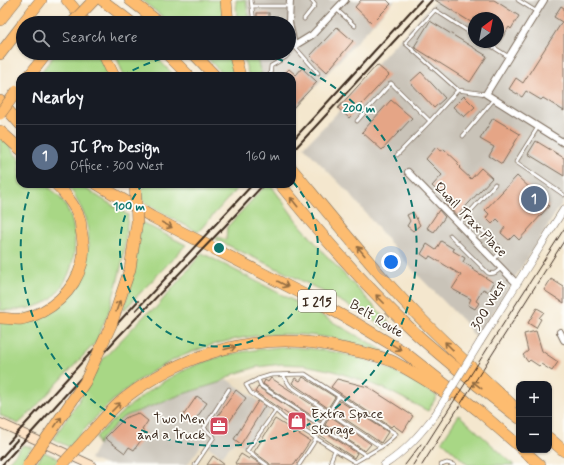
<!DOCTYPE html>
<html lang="en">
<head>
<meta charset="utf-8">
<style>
  :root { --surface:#171b24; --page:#242831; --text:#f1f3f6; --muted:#9ea1a6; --line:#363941; --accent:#d1495b }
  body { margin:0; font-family:Mynerve,sans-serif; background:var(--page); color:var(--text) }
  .controls { position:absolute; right:12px; bottom:12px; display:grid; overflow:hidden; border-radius:8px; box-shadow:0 1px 3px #0004 }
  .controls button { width:36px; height:36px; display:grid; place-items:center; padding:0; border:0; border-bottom:1px solid var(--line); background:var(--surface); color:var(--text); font:20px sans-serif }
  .compass { position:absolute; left:468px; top:12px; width:36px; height:36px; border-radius:50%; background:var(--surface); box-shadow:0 1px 3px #0004; rotate:32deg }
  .you { position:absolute; left:391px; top:262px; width:14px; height:14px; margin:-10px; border:3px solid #fff; border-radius:50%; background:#1a73e8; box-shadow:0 0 0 6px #1a73e833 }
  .badge { display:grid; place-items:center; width:26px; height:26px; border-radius:50%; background:var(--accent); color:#fff; font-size:13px; font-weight:700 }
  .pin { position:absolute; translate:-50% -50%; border:2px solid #fff; box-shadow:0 1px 4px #0006 }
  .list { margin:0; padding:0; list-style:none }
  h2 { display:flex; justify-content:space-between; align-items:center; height:52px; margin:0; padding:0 16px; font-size:17px }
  h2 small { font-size:13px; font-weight:400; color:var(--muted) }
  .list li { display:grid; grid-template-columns:26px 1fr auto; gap:12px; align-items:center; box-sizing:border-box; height:64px; padding:0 16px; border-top:1px solid var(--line) }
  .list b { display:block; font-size:15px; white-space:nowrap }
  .list p { margin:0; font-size:13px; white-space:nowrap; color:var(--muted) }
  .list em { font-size:13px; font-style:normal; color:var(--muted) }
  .icon { flex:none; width:22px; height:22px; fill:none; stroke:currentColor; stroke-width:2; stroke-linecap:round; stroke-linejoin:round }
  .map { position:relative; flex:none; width:564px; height:465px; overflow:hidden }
  .search { position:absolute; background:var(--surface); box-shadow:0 1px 3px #0004; left:16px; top:16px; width:280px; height:44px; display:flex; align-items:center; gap:10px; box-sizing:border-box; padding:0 14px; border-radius:22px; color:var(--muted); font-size:15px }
  .panel { position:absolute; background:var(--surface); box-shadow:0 1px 3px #0004; left:16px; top:72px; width:280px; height:116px; border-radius:12px }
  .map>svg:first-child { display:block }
  .built { fill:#e9d9ba }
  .industrial { fill:#c9c3b8; fill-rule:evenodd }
  .green { fill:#a8d785; stroke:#728052 }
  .building { fill:#e5a586 }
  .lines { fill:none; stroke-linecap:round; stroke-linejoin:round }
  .service-casing { stroke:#7c6c5c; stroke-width:4.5 }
  .minor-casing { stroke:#7c6c5c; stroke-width:8 }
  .tertiary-casing { stroke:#7c6c5c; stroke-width:8 }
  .secondary-casing { stroke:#7c6c5c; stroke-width:10 }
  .motorway-casing { stroke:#7c6c5c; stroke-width:12 }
  .service { stroke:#fff; stroke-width:3 }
  .minor { stroke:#fff; stroke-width:6 }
  .tertiary { stroke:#fff; stroke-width:7 }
  .secondary { stroke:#fee4c6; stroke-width:8 }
  .motorway { stroke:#fdbc70; stroke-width:11 }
  .tram { stroke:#3b2a1e; stroke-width:1 }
  .rail { stroke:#3b2a1e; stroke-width:2 }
  .tertiary-bridge-casing { stroke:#7c6c5c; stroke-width:8; stroke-linecap:butt }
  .motorway-bridge-casing { stroke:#7c6c5c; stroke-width:12; stroke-linecap:butt }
  .tertiary-bridge { stroke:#fff; stroke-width:7 }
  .motorway-bridge { stroke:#fdbc70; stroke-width:11 }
  .oneway { stroke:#926c43 }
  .ring { fill:none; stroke:#0f766e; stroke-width:2; stroke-dasharray:7 5 }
  .labels { text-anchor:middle; stroke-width:3.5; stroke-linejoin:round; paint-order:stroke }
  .shield { fill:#fdfcf7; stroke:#75695f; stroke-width:1 }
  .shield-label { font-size:13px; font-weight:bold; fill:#3b2a1e }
  .street-label { font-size:14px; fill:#3b2a1e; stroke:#fdfcf7 }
  .poi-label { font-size:14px; fill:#3b2a1e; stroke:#fdfcf7; text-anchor:start }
  .centre { fill:#0f766e; stroke:#fdfcf7; stroke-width:2 }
  .ring-label { font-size:12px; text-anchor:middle; font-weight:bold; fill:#0f766e; stroke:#fdfcf7; stroke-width:3.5; stroke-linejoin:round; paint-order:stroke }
</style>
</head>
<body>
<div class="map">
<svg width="564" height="465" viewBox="0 0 564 465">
  <rect width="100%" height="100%" fill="#fdfcf7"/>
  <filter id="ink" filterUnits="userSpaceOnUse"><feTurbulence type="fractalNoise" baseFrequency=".025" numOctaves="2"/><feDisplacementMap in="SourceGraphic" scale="8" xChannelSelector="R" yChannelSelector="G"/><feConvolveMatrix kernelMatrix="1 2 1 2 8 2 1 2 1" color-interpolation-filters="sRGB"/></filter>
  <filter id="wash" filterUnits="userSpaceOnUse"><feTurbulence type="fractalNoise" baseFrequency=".012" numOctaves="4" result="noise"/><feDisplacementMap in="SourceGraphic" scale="16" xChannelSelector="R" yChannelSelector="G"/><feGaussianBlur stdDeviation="0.9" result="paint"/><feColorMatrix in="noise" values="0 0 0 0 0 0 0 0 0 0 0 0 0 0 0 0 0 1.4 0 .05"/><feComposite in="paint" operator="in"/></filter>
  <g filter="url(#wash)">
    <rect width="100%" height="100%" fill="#f4e7ce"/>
    <polygon class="built" points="286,370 314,372 349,379 351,378 381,391 416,417 408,427 391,444 377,454 355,465 187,465 203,442 228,449 235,441 246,447 272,410 228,380 254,374"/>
    <g class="industrial">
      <polygon points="246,0 395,0 292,112 292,76 262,76 255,53 289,53 289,23 249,23"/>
      <path d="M436,0h128v200l-87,138 -6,-6 -8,-11 -53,-54 -60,-73 -46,-47 35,-36 -2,-4zM474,18h24v24h-24z"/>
      <polygon points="228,380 272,410 245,447 235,441 222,456 203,443 187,465 105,465 90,459 100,440 123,417 180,395"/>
    </g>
    <g class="green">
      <polygon points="141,0 222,0 223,23 171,23"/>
      <polygon points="236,0 246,0 249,23 237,23"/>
      <polygon points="56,53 100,53 110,76 38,76"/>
      <polygon points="115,53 152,53 175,76 124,76"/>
      <polygon points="203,53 228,53 235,76 224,76"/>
      <polygon points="242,53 255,53 262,76 249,76"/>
      <path d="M0,136l10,8 3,8 7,8v24h25c5,5 12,9 16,15 23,29 17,83 -16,104 -11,6 -33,8 -45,7z"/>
      <polygon points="66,184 78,184 128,215 123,259 117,283 109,311 96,342 30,413 18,424 0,415 0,321 55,309 89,246 88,231 86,218 74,194"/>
      <polygon points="145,184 241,184 198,232 166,215 142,201 142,188 145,187"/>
      <path d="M267,184h3l26,36 28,33 64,68 2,4 -1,3 -3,1c-53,-36 -113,-62 -171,-90l3,-2 8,3 1,-13z"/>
      <polygon points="141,222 186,245 123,311 134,271"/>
      <path d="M202,253l115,60 74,42c-22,-7 -44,-15 -67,-18 -71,-11 -147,10 -202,56 -20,16 -36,35 -53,54l-16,-8 25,-37 25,-43 45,-47 7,-3z"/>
      <path d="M281,347c60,1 106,15 156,49l-9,15 -45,-23 -49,-17 -30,-6 -22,-1 -25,3 -23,7 -13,8 -41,13 -57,22 -23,23 -2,5 -2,-8c36,-36 76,-68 127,-81 19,-5 38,-7 58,-9z"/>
      <polygon points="459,415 514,465 468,465 442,441"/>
      <polygon points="23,445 32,447 19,465 6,465"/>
      <polygon points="44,452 59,459 54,465 35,465"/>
    </g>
    <g id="blocks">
      <g class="building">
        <polygon points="361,0 387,0 391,4 372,23 355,7"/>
        <polygon points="435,0 494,0 519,16 511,29 509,27 498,44 498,18 474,18 474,24"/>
        <polygon points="561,6 564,8 564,111 543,98 541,100 526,91 522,97 509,89 516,78 523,83 544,50 562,22 554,17"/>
        <rect x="257" y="13" width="12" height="10"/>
        <polygon points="430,21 487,56 470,82 414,47"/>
        <polygon points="337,27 353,41 327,72 310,56"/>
        <polygon points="377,65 389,75 349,118 338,108"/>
        <polygon points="302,68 317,82 292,109 292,76 282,76 289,69 296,75"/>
        <polygon points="421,72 445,98 434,108 410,82"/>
        <polygon points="464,96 475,107 464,117 453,107"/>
        <polygon points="391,100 412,118 382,150 362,132"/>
        <polygon points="493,118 520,134 502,164 489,156 494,147 480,139"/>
        <polygon points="536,141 564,158 564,176 528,154"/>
        <polygon points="436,147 441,151 444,149 459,163 457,164 460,167 459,168 471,179 481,168 492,178 457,216 447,205 450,202 432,186 442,175 426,159"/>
        <polygon points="517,176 549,206 519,240 514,235 509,240 501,233 505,227 497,219 492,224 486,218 489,214 485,210"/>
        <polygon points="439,210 445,217 434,232 427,228"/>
        <polygon points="413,212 420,225 413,231 407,226 410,221 407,215"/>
        <polygon points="441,241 454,249 453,251 465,258 463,262 473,268 472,269 494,283 489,292 483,289 476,301 479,303 475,309 468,305 471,299 452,289 461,275 430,256 428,259 421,254 427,244 436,250"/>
        <polygon points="551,279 564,287 564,303 544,290"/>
        <polygon points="537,308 544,312 539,318 541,319 536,328 528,323"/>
        <polygon points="536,331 542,351 558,362 552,371 541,364 539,366 530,360 528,362 523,355 528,351 524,334"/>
        <polygon points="303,377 335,397 328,408 292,383 295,378 300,381"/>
        <polygon points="271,378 325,413 320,421 263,384 265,380 268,382"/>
        <polygon points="337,379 368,387 413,416 403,432 393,425 391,427 331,387"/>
        <polygon points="258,387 317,426 314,432 255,392"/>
        <polygon points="236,390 246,398 222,432 212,424"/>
        <polygon points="197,396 207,403 193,423 183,416"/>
        <polygon points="258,401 265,406 241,444 234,439"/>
        <polygon points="340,401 388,432 381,443 333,411"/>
        <polygon points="138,413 148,421 142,430 146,433 134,450 129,447 125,453 105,438 125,418"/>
        <polygon points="330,416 371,444 365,451 325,425"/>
        <polygon points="275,419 310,441 294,465 270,465 269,463 254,452"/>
        <polygon points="322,430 357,453 354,458 319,435"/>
        <polygon points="241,454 249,459 250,457 262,465 238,465 235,463"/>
        <polygon points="213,456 225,465 207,465"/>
      </g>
    </g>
  </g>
  <g filter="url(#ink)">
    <use href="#blocks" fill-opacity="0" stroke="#7c6c5c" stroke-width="1"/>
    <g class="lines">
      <defs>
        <g id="service">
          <polyline points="251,0 254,23"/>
          <polyline points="518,0 537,12"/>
          <polyline points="252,6 290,6"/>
          <polyline points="336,9 355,26"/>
          <polyline points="304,19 315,5 311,0"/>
          <polyline points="474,35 435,10 405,43 458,90 486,94"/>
          <polyline points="485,42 509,57"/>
          <polyline points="289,53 294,46 318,73"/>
          <polyline points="270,76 271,66 286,57 289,53"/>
          <polyline points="357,121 391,83 430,121 458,90"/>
          <polyline points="538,127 516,162 564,195"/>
          <polyline points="463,136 494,99"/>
          <polyline points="397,155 430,121"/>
          <polyline points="459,224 495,184"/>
          <polyline points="467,233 471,228 476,226 484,232 500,248 500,252 494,260"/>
          <path d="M450,235l38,38c6,2 9,-1 13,-5"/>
          <polyline points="283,375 290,386 381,447"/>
          <polyline points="258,379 261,386 367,456"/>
          <polyline points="314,437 339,396"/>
          <polyline points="195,465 214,437 204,428 229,389"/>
          <polyline points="267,465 247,451 276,410"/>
          <polyline points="299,465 316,439"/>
          <polyline points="332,465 331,460 335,450 284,418 273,408 251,393 246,385 258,379 271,375 305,374 396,434 384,445 355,462 335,450"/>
          <polyline points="441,465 447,463 454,465"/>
        </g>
        <g id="minor">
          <polyline points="290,0 289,22 294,46 312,35 345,0"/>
          <polyline points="544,0 486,94 564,143"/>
          <polyline points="408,172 516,283"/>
          <polyline points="560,332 564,340"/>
        </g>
        <g id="tertiary">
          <polyline points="480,342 564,209"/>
          <path d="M384,465c21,-13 36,-31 51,-50"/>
        </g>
        <polyline id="secondary" points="0,423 91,465"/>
        <g id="motorway">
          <polyline points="67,0 86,23"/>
          <polyline points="102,0 132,23"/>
          <polyline points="130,0 160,23"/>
          <polyline points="226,0 228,23"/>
          <polyline points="0,20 16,0"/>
          <polyline points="23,23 41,0"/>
          <polyline points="103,53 114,76"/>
          <polyline points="166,53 189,76"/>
          <polyline points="193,53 215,76"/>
          <polyline points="234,53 240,76"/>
          <polyline points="0,54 23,24"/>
          <polyline points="29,76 47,53"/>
          <polyline points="0,101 20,124"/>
          <polyline points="0,131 20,149"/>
          <path d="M292,169c33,40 65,80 100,119 37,41 78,78 119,116"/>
          <polyline points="97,184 152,217 307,296 354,322 404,352 480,412 519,446"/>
          <path d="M280,184c41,51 83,100 131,145 34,32 71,60 108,89"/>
          <path d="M0,318c7,0 15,2 22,1 28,-6 53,-28 60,-56 3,-11 1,-23 -1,-34 0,-4 -1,-9 -2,-12 -4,-11 -15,-25 -23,-33"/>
          <path d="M89,435c11,-12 23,-27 36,-37 53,-41 122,-64 190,-55 9,1 18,3 26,5 15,3 40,8 53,14 18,10 37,21 54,33"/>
          <polyline points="549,438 564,451"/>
          <polyline points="523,450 540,465"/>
        </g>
      </defs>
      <use href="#service" class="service-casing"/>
      <use href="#minor" class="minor-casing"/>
      <use href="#tertiary" class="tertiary-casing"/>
      <use href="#secondary" class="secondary-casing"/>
      <use href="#motorway" class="motorway-casing"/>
      <use href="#service" class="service"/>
      <use href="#minor" class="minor"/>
      <use href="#tertiary" class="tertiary"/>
      <use href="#secondary" class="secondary"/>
      <use href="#motorway" class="motorway"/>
      <g class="tram">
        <polyline points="405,465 421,444"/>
        <polyline points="413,465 564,229"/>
        <polyline points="422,465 564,241"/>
      </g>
      <g class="rail">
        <polyline points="292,141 421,0"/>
        <polyline points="292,152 432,0"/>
        <polyline points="136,310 253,184"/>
        <polyline points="8,443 138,301"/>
        <polyline points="0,459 17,440"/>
        <polyline points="2,465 117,338 225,226 264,184"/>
      </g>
      <defs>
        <polyline id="tertiary-bridge" points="435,415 480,342"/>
        <g id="motorway-bridge">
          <polyline points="72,23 94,0"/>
          <polyline points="0,114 17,91"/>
          <polyline points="28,465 85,382 111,325 130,269 137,222 135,184"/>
          <polyline points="62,465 89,435"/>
        </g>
      </defs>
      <use href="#tertiary-bridge" class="tertiary-bridge-casing"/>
      <use href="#motorway-bridge" class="motorway-bridge-casing"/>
      <use href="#tertiary-bridge" class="tertiary-bridge"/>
      <use href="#motorway-bridge" class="motorway-bridge"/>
    </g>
    <defs><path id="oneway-shaft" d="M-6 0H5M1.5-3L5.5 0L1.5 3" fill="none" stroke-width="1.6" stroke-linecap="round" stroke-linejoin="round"/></defs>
    <g class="oneway">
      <use href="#oneway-shaft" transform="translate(294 202) rotate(-129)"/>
      <use href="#oneway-shaft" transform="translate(167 225) rotate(28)"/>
      <use href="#oneway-shaft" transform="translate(361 251) rotate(-130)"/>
      <use href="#oneway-shaft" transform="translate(283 284) rotate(27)"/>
      <use href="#oneway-shaft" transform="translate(380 299) rotate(-135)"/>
      <use href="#oneway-shaft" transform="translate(118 306) rotate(-71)"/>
      <use href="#oneway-shaft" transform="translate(449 346) rotate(-135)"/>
      <use href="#oneway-shaft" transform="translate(396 347) rotate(31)"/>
      <use href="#oneway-shaft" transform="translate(230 348) rotate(-14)"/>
      <use href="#oneway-shaft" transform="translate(477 385) rotate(-142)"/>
      <use href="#oneway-shaft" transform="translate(116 407) rotate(-45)"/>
      <use href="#oneway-shaft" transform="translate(58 422) rotate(-55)"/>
    </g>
  </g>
  <g class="ring">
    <path d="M293 182A99 99 0 1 1 143 184"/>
    <path d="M122 76A198 198 0 0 1 185 53M253 53A198 198 0 1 1 31 185"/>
  </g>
  <defs>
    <symbol id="shop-square" viewBox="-11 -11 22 22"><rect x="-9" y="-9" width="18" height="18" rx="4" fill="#d1495b" stroke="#fdfcf7"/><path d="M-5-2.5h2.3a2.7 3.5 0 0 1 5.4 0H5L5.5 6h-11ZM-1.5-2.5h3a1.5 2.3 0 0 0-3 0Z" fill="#fff"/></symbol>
    <symbol id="office-square" viewBox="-11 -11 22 22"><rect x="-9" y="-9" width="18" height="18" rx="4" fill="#d1495b" stroke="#fdfcf7"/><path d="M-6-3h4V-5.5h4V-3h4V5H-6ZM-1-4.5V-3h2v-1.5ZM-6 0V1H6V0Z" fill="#fff"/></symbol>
  </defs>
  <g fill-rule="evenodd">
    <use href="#shop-square" x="286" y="410" width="22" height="22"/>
    <use href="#office-square" x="208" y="415" width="22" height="22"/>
  </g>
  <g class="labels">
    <rect class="shield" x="298" y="290" width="38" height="22" rx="3"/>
    <g class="shield-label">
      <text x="317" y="306">I 215</text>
    </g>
    <g class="street-label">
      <text transform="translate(471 219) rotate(46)" y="5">Quail Trax Place</text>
      <text transform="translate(488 305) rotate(-59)" y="5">300 West</text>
      <text transform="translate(377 318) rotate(31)" y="5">Belt Route</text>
    </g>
    <g class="poi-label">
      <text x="311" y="418">Extra Space<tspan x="311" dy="16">Storage</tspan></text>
      <text x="205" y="423" text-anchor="end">Two Men<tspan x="205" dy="16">and a Truck</tspan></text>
    </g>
  </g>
  <circle cx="219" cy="248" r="6" class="centre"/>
  <g class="ring-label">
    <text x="359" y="112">200 m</text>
    <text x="129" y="210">100 m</text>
  </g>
</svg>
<div class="controls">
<button>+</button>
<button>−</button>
</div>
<svg class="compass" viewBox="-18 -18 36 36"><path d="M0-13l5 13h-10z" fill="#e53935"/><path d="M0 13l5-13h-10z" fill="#9ea1a6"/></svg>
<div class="you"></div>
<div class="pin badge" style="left:534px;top:199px;background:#5c6f8a">1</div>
<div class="search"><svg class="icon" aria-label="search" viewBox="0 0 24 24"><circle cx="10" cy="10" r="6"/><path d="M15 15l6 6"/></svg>Search here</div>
<section class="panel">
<h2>Nearby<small></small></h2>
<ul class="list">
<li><span class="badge" style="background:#5c6f8a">1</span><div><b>JC Pro Design</b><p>Office · 300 West</p></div><em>160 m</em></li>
</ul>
</section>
</div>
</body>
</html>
